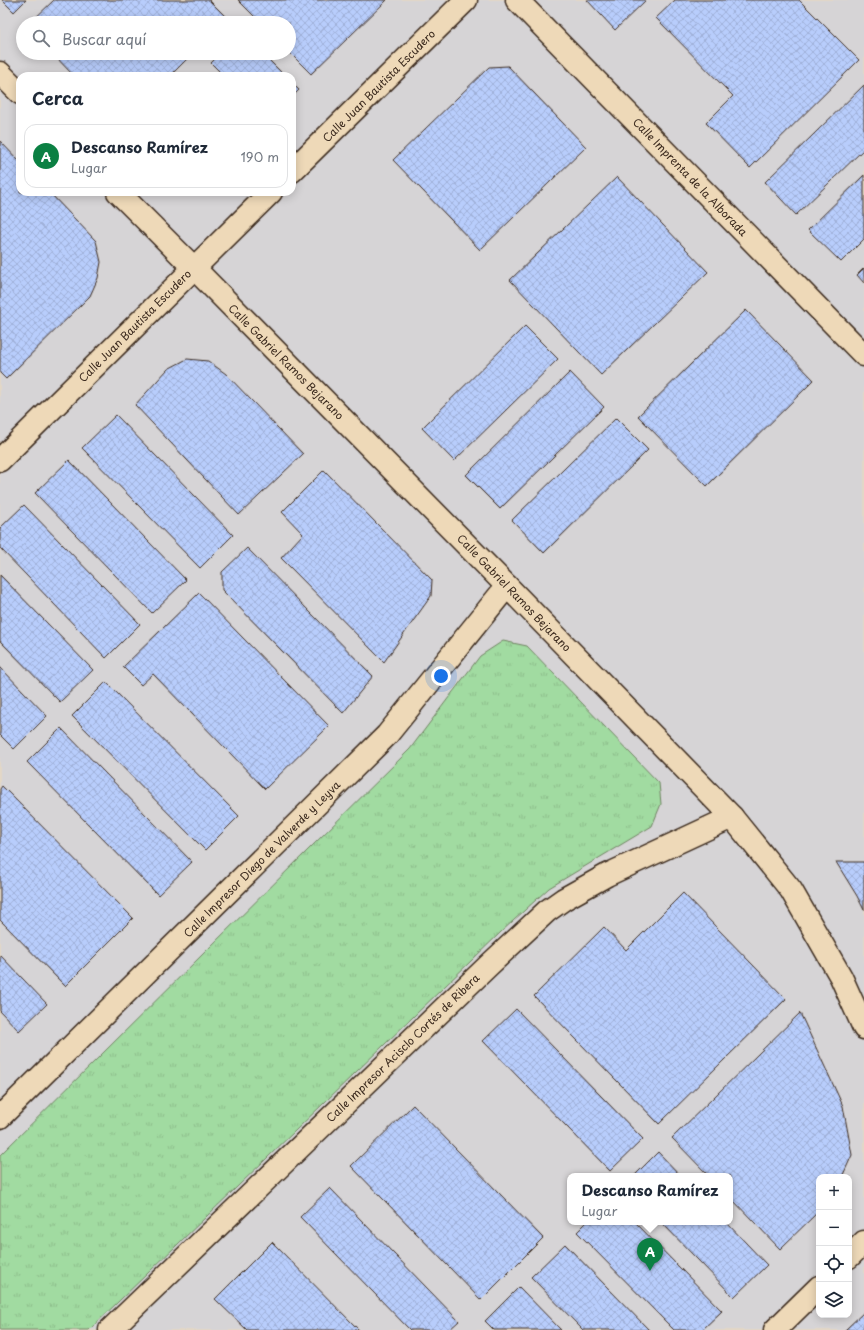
<!DOCTYPE html>
<html lang="es">
<head>
<meta charset="utf-8">
<style>
  :root { --surface:#fff; --page:#f2f2f3; --text:#1f2937; --muted:#747a83; --line:#e0e1e3; --accent:#0b8043 }
  body { margin:0; font-family:"Playpen Sans",sans-serif; background:var(--page); color:var(--text) }
  .controls { position:absolute; right:12px; bottom:12px; display:grid; overflow:hidden; border-radius:8px; box-shadow:0 2px 10px #0003 }
  .controls button { width:36px; height:36px; display:grid; place-items:center; padding:0; border:0; border-bottom:1px solid var(--line); background:var(--surface); color:var(--text); font:20px sans-serif }
  .you { position:absolute; left:441px; top:676px; width:14px; height:14px; margin:-10px; border:3px solid #fff; border-radius:50%; background:#1a73e8; box-shadow:0 0 0 6px #1a73e833 }
  .badge { display:grid; place-items:center; width:26px; height:26px; border-radius:50%; background:var(--accent); color:#fff; font-size:13px; font-weight:700 }
  .pin { position:absolute; translate:-50% -33px; filter:drop-shadow(0 1px 2px #0008) }
  .pin::after { content:''; position:absolute; top:21px; width:14px; height:12px; background:inherit; clip-path:polygon(0 0,100% 0,50% 100%) }
  .popup { position:absolute; left:567px; top:1173px; width:166px; height:52px; box-sizing:border-box; display:grid; place-content:center; border-radius:8px; background:var(--surface); filter:drop-shadow(0 1px 3px #0005); font-size:13px; white-space:nowrap; color:var(--muted) }
  .popup b { font-size:15px; color:var(--text) }
  .popup::after { content:''; position:absolute; left:50%; top:100%; margin-left:-8px; border:8px solid transparent; border-top-color:var(--surface) }
  .list { margin:0; padding:0; list-style:none }
  h2 { display:flex; justify-content:space-between; align-items:center; height:52px; margin:0; padding:0 16px; font-size:17px }
  h2 small { font-size:13px; font-weight:400; color:var(--muted) }
  .list li { display:grid; grid-template-columns:26px 1fr auto; gap:12px; align-items:center; box-sizing:border-box; height:64px; margin:0 8px 8px; padding:0 8px; border:1px solid var(--line); border-radius:12px }
  .list b { display:block; font-size:15px; white-space:nowrap }
  .list p { margin:0; font-size:13px; white-space:nowrap; color:var(--muted) }
  .list em { font-size:13px; font-style:normal; color:var(--muted) }
  .icon { flex:none; width:22px; height:22px; fill:none; stroke:currentColor; stroke-width:2; stroke-linecap:round; stroke-linejoin:round }
  .map { position:relative; flex:none; width:864px; height:1330px; overflow:hidden }
  .search { position:absolute; background:var(--surface); box-shadow:0 2px 10px #0003; left:16px; top:16px; width:280px; height:44px; display:flex; align-items:center; gap:10px; box-sizing:border-box; padding:0 14px; border-radius:22px; color:var(--muted); font-size:15px }
  .panel { position:absolute; background:var(--surface); box-shadow:0 2px 10px #0003; left:16px; top:72px; width:280px; height:124px; border-radius:12px }
  .map>svg:first-child { display:block }
  .built { fill:#d6d4d6; fill-rule:evenodd }
  .grass { fill:url(#grass-tufts); stroke:#6e8260 }
  .building { fill:url(#building-cross-hatch); stroke:#3b2a1e }
  .lines { fill:none; stroke-linecap:round; stroke-linejoin:round }
  .street-casing { stroke:#3b2a1e; stroke-width:25 }
  .secondary-casing { stroke:#3b2a1e; stroke-width:25 }
  .street { stroke:#eed9b8; stroke-width:22 }
  .secondary { stroke:#eed9b8; stroke-width:22 }
  .labels { text-anchor:middle; stroke-width:4; stroke-linejoin:round; paint-order:stroke }
  .street-label { font-size:11px; fill:#3b2a1e; stroke:#eed9b8 }
</style>
</head>
<body>
<div class="map">
<svg width="864" height="1330" viewBox="0 0 864 1330">
  <defs>
    <pattern id="grass-tufts" width="24" height="20" patternUnits="userSpaceOnUse"><rect width="24" height="20" fill="#a1dba1"/><path d="M3 7l-1-3M5 7V3M7 7l1-3M15 17l-1-3M17 17v-4M19 17l1-3" fill="none" stroke="#8cbc8a"/></pattern>
    <pattern id="building-cross-hatch" width="8" height="8" patternUnits="userSpaceOnUse"><rect width="8" height="8" fill="#b8cdfc"/><path d="M0 0l8 8M0 8l8-8" fill="none" stroke="#9fb0d8"/></pattern>
  </defs>
  <rect width="100%" height="100%" fill="#e3d7c6"/>
  <filter id="ink" filterUnits="userSpaceOnUse"><feTurbulence type="fractalNoise" baseFrequency=".025" numOctaves="2"/><feDisplacementMap in="SourceGraphic" scale="8" xChannelSelector="R" yChannelSelector="G"/><feConvolveMatrix kernelMatrix="1 2 1 2 8 2 1 2 1" color-interpolation-filters="sRGB"/></filter>
  <g filter="url(#ink)">
    <path class="built" d="M0,0h864v1330h-864zM23,23h266v30h-266zM20,76h272v116h-272zM570,1176h160v46h-160zM819,1177h30v138h-30z"/>
    <polygon class="grass" points="503,641 527,646 659,783 661,804 652,826 549,888 501,932 89,1330 0,1330 0,1155 410,749 480,656"/>
    <g class="building">
      <polygon points="2,0 26,0 14,12"/>
      <polygon points="54,0 209,0 228,19 224,23 30,23"/>
      <polygon points="238,0 387,0 311,74 289,52 289,23 261,23"/>
      <polygon points="587,0 646,0 615,30"/>
      <polygon points="675,0 799,0 859,60 750,168 706,123 733,96 656,18"/>
      <polygon points="52,53 193,53 170,76 74,76"/>
      <polygon points="221,53 262,53 285,76 224,76 211,63"/>
      <polygon points="508,66 586,147 480,250 393,160 489,67"/>
      <polygon points="292,83 299,90 292,97"/>
      <polygon points="864,85 864,149 796,215 765,182"/>
      <polygon points="0,141 20,162 20,192 49,192 96,241 101,262 98,278 90,296 6,379 0,373"/>
      <polygon points="864,175 864,239 841,262 808,230"/>
      <polygon points="617,177 708,272 601,375 510,280"/>
      <polygon points="864,268 864,283 857,275"/>
      <polygon points="746,310 814,380 707,486 638,416"/>
      <polygon points="525,326 558,359 454,461 422,428"/>
      <polygon points="187,359 208,361 226,374 303,454 239,515 135,405 168,369"/>
      <polygon points="570,372 604,407 500,509 466,475"/>
      <polygon points="116,415 233,535 200,568 82,448"/>
      <polygon points="616,418 648,450 544,553 512,520"/>
      <polygon points="69,460 186,580 152,613 35,493"/>
      <polygon points="324,470 432,580 431,596 384,662 281,558 303,534 282,512"/>
      <polygon points="24,505 140,624 106,658 0,548 0,528"/>
      <polygon points="247,548 373,676 343,713 222,590 222,572"/>
      <polygon points="0,575 93,670 60,702 0,641"/>
      <polygon points="199,593 329,726 265,789 153,674 141,685 123,667"/>
      <polygon points="0,667 47,716 14,749 0,735"/>
      <polygon points="106,682 239,816 205,850 72,716"/>
      <polygon points="61,728 192,862 158,895 27,762"/>
      <polygon points="2,786 133,918 65,986 0,920 0,789"/>
      <polygon points="836,862 864,862 864,910 857,896"/>
      <polygon points="683,893 786,999 659,1124 534,996 604,927 626,950"/>
      <polygon points="0,955 47,1004 19,1031 0,1011"/>
      <polygon points="516,1009 643,1139 610,1171 483,1041"/>
      <polygon points="800,1013 843,1106 852,1155 842,1177 819,1177 819,1211 780,1249 730,1197 730,1176 709,1176 672,1138"/>
      <polygon points="413,1105 543,1238 481,1300 351,1166"/>
      <polygon points="658,1152 681,1176 634,1176"/>
      <polygon points="330,1188 459,1321 449,1330 410,1330 300,1217"/>
      <polygon points="587,1222 635,1222 722,1311 702,1330 674,1330 577,1232"/>
      <polygon points="661,1222 726,1222 767,1265 734,1297"/>
      <polygon points="272,1242 359,1330 247,1330 215,1299"/>
      <polygon points="565,1244 649,1330 583,1330 531,1277"/>
      <polygon points="519,1287 561,1330 494,1330 485,1321"/>
      <polygon points="864,1312 864,1330 845,1330"/>
    </g>
    <g class="lines">
      <defs>
        <g id="street">
          <polyline points="0,73 20,93"/>
          <polyline points="118,192 194,268"/>
          <polyline points="0,1117 387,735 507,586"/>
          <polyline points="849,1257 864,1242"/>
          <polyline points="110,1330 488,966 547,911 564,899 607,875 732,817"/>
          <polyline points="775,1330 819,1287"/>
        </g>
        <g id="secondary">
          <polyline points="517,0 864,355"/>
          <polyline points="292,171 466,0"/>
          <polyline points="194,268 507,586 732,817 791,890 841,977 864,1028"/>
          <polyline points="0,460 271,192"/>
        </g>
      </defs>
      <use href="#street" class="street-casing"/>
      <use href="#secondary" class="secondary-casing"/>
      <use href="#street" class="street"/>
      <use href="#secondary" class="secondary"/>
    </g>
  </g>
  <g class="labels">
    <g class="street-label">
      <text transform="translate(379 86) rotate(-45)" y="4">Calle Juan Bautista Escudero</text>
      <text transform="translate(690 177) rotate(46)" y="4">Calle Imprenta de la Alborada</text>
      <text transform="translate(135 326) rotate(-45)" y="4">Calle Juan Bautista Escudero</text>
      <text transform="translate(286 362) rotate(45)" y="4">Calle Gabriel Ramos Bejarano</text>
      <text transform="translate(514 593) rotate(46)" y="4">Calle Gabriel Ramos Bejarano</text>
      <text transform="translate(262 859) rotate(-45)" y="4">Calle Impresor Diego de Valverde y Leyva</text>
      <text transform="translate(403 1048) rotate(-44)" y="4">Calle Impresor Acisclo Cortés de Ribera</text>
    </g>
  </g>
</svg>
<div class="controls">
<button>+</button>
<button>−</button>
<button><svg class="icon" aria-label="locate" viewBox="0 0 24 24"><circle cx="12" cy="12" r="6"/><path d="M12 2v4M12 18v4M2 12h4M18 12h4"/></svg></button>
<button><svg class="icon" aria-label="layers" viewBox="0 0 24 24"><path d="M12 4l9 5-9 5-9-5zM3 14l9 5 9-5"/></svg></button>
</div>
<div class="you"></div>
<div class="pin badge" style="left:650px;top:1271px">A</div>
<div class="popup"><b>Descanso Ramírez</b>Lugar</div>
<div class="search"><svg class="icon" aria-label="search" viewBox="0 0 24 24"><circle cx="10" cy="10" r="6"/><path d="M15 15l6 6"/></svg>Buscar aquí</div>
<section class="panel">
<h2>Cerca<small></small></h2>
<ul class="list">
<li><span class="badge">A</span><div><b>Descanso Ramírez</b><p>Lugar</p></div><em>190 m</em></li>
</ul>
</section>
</div>
</body>
</html>
